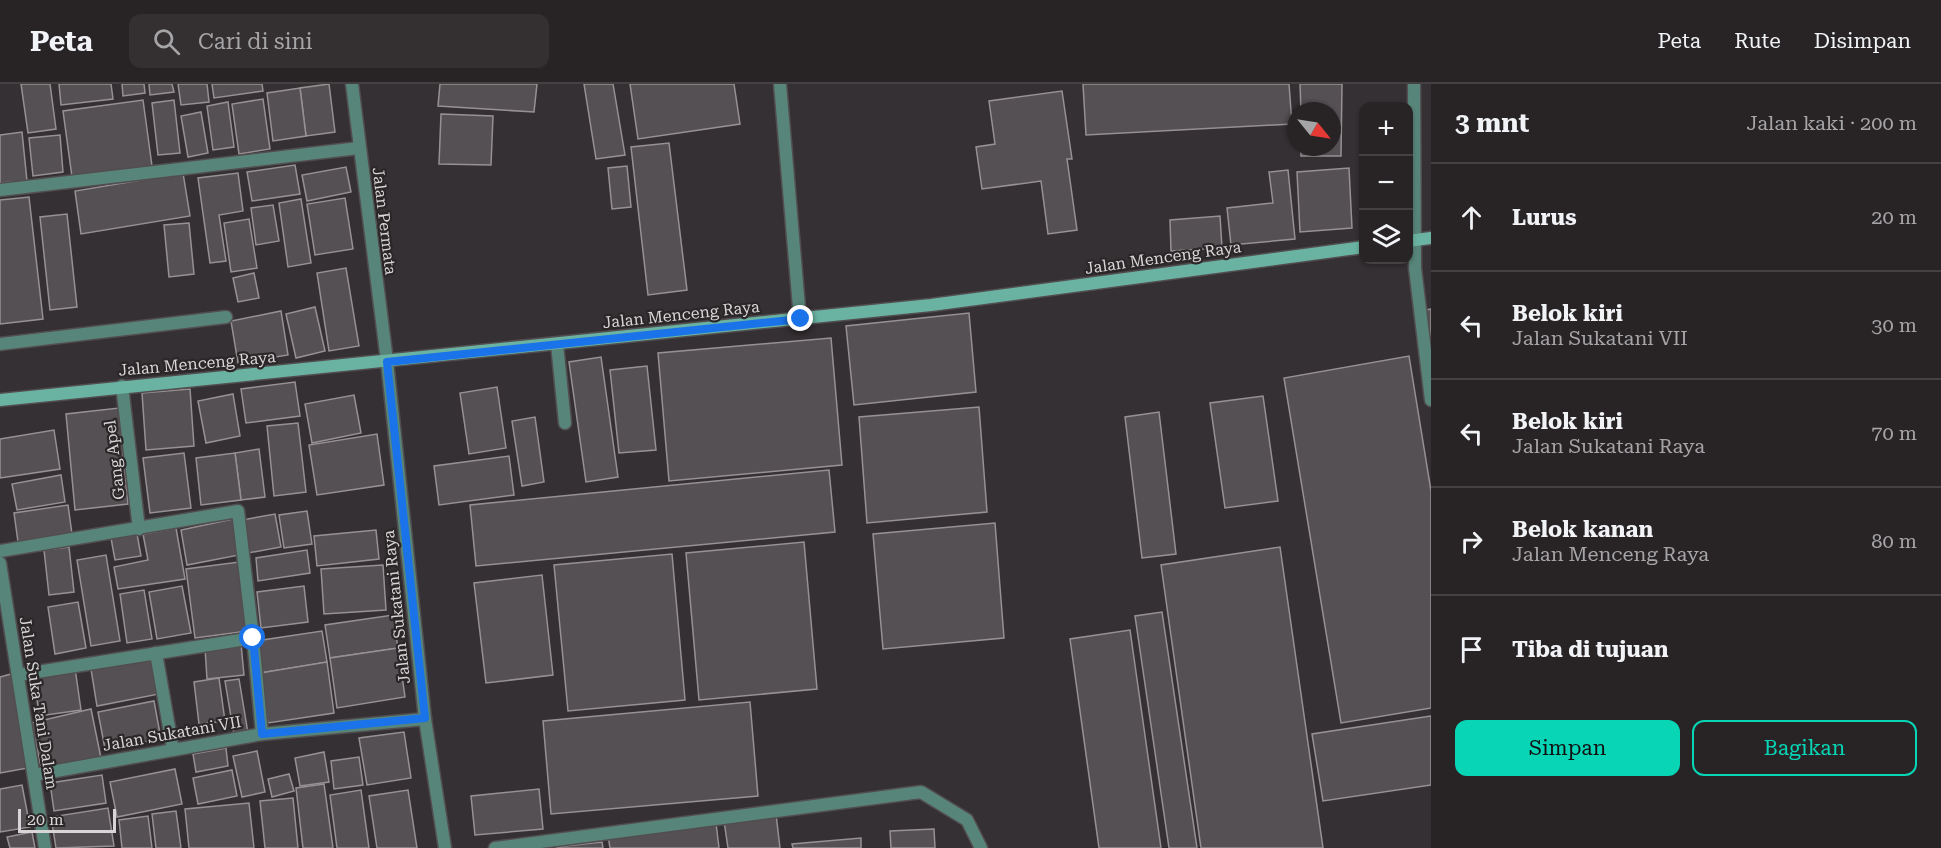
<!DOCTYPE html>
<html lang="id">
<head>
<meta charset="utf-8">
<style>
  :root { --surface:#282426; --page:#343032; --text:#f1f3f6; --muted:#a5a4a7; --line:#444143; --accent:#07d5b6 }
  body { margin:0; font-family:"Roboto Serif",serif; background:var(--page); color:var(--text) }
  .controls { position:absolute; right:18px; top:18px; display:grid; overflow:hidden; border-radius:12px; box-shadow:0 2px 4px #0004 }
  .controls button { width:54px; height:54px; display:grid; place-items:center; padding:0; border:0; border-bottom:2px solid var(--line); background:var(--surface); color:var(--text); font:30px sans-serif }
  .compass { position:absolute; left:1287px; top:18px; width:54px; height:54px; border-radius:50%; background:var(--surface); box-shadow:0 2px 4px #0004; rotate:120deg }
  .scale { position:absolute; left:18px; bottom:15px; width:98px; box-sizing:border-box; padding-left:6px; border:3px solid #d8d5d6; border-top:0; font-size:16px; line-height:21px; white-space:nowrap; color:#d8d5d6; -webkit-text-stroke:4px #2b2729; paint-order:stroke }
  .stop { position:absolute; width:18px; height:18px; margin:-14px; border:4px solid #1a73e8; border-radius:50%; background:#fff }
  .stop.end { background:#1a73e8; border-color:#fff; box-shadow:0 2px 6px #0008 }
  .list { margin:0; padding:0; list-style:none }
  h2 { display:flex; justify-content:space-between; align-items:center; height:78px; margin:0; padding:0 24px; font-size:26px }
  h2 small { font-size:20px; font-weight:400; color:var(--muted) }
  .list li { display:grid; grid-template-columns:39px 1fr auto; gap:18px; align-items:center; box-sizing:border-box; height:108px; padding:0 24px; border-top:2px solid var(--line) }
  .list b { display:block; font-size:22px; white-space:nowrap }
  .list p { margin:0; font-size:20px; white-space:nowrap; color:var(--muted) }
  .list em { font-size:20px; font-style:normal; color:var(--muted) }
  .actions { display:flex; gap:12px; padding:18px 24px }
  .actions a { flex:1; padding:14px 0; border:2px solid var(--accent); border-radius:12px; text-align:center; font-size:21px; color:var(--accent) }
  .actions .main { background:var(--accent); color:#111 }
  .icon { flex:none; width:33px; height:33px; fill:none; stroke:currentColor; stroke-width:2; stroke-linecap:round; stroke-linejoin:round }
  .map { position:relative; flex:none; width:1431px; height:764px; overflow:hidden }
  header { display:flex; align-items:center; gap:36px; box-sizing:border-box; height:84px; padding:0 30px; background:var(--surface); border-bottom:2px solid var(--line) }
  header strong { font-size:28px }
  nav { display:flex; gap:33px; margin-inline-start:auto; font-size:21px }
  .search { width:420px; height:54px; background:var(--page); display:flex; align-items:center; gap:15px; box-sizing:border-box; padding:0 21px; border-radius:12px; color:var(--muted); font-size:22px }
  main { display:flex }
  aside { flex:1; background:var(--surface) }
  .map>svg:first-child { display:block }
  .building { fill:#555053; stroke:#979194; stroke-width:1.5 }
  .lines { fill:none; stroke-linecap:round; stroke-linejoin:round }
  .lane-casing { stroke:#524e50; stroke-width:15 }
  .street-casing { stroke:#524e50; stroke-width:15 }
  .secondary-casing { stroke:#524e50; stroke-width:15 }
  .lane { stroke:#588579; stroke-width:12 }
  .street { stroke:#588579; stroke-width:12 }
  .secondary { stroke:#6ab3a2; stroke-width:12 }
  .route { stroke:#1a73e8; stroke-width:8 }
  .labels { text-anchor:middle; stroke-width:4.5; stroke-linejoin:round; paint-order:stroke }
  .street-label { font-size:16px; fill:#d8d5d6; stroke:#2b2729 }
</style>
</head>
<body>
<header>
<strong>Peta</strong>
<div class="search"><svg class="icon" aria-label="search" viewBox="0 0 24 24"><circle cx="10" cy="10" r="6"/><path d="M15 15l6 6"/></svg>Cari di sini</div>
<nav><a>Peta</a><a>Rute</a><a>Disimpan</a></nav>
</header>
<main>
<div class="map">
<svg width="1431" height="764" viewBox="0 0 1431 764">
  <rect width="100%" height="100%" fill="#353033"/>
  <g class="building">
    <polygon points="21,0 50,0 56,45 28,49"/>
    <polygon points="59,0 111,0 113,15 61,21"/>
    <polygon points="122,0 144,0 145,9 123,12"/>
    <polygon points="149,0 172,0 174,8 150,11"/>
    <polygon points="178,0 207,0 209,18 181,21"/>
    <polygon points="212,0 262,0 263,7 214,14"/>
    <polygon points="329,0 335,48 306,52 300,4"/>
    <polygon points="440,0 537,0 534,28 438,22"/>
    <polygon points="584,0 613,0 625,71 596,75"/>
    <polygon points="630,0 734,0 740,40 638,55"/>
    <polygon points="1083,0 1289,0 1292,40 1086,51"/>
    <polygon points="1300,0 1342,0 1341,72 1301,72 1301,63 1332,63 1332,27 1301,27"/>
    <polygon points="300,4 306,52 273,57 267,9"/>
    <polygon points="1062,7 1072,75 1067,75 1077,146 1048,150 1041,97 982,105 976,63 995,60 989,17"/>
    <polygon points="263,15 270,65 239,70 232,20"/>
    <polygon points="143,16 152,82 72,93 63,27"/>
    <polygon points="174,16 180,69 158,71 152,19"/>
    <polygon points="228,18 234,63 213,66 207,22"/>
    <polygon points="201,28 208,69 188,73 181,32"/>
    <polygon points="441,30 493,32 491,81 439,80"/>
    <polygon points="22,48 27,97 0,99 0,51"/>
    <polygon points="60,51 63,88 33,92 29,54"/>
    <polygon points="669,59 687,206 648,211 631,63"/>
    <polygon points="295,81 300,110 252,117 247,88"/>
    <polygon points="627,82 631,123 612,125 608,84"/>
    <polygon points="346,83 351,108 307,117 302,91"/>
    <polygon points="1349,84 1352,144 1300,148 1297,88"/>
    <polygon points="1288,86 1295,155 1231,161 1227,124 1273,119 1269,88"/>
    <polygon points="183,89 190,132 81,150 75,107"/>
    <polygon points="238,89 243,127 219,131 226,177 210,179 198,94"/>
    <polygon points="29,113 43,235 0,240 0,116"/>
    <polygon points="345,114 353,165 315,171 307,120"/>
    <polygon points="301,115 311,179 288,183 279,119"/>
    <polygon points="273,121 279,157 256,161 251,124"/>
    <polygon points="67,130 77,223 50,226 40,133"/>
    <polygon points="1220,132 1222,164 1171,167 1170,136"/>
    <polygon points="249,135 257,184 231,188 224,139"/>
    <polygon points="189,139 194,190 169,193 164,141"/>
    <polygon points="346,184 359,262 329,267 317,189"/>
    <polygon points="254,189 259,214 238,218 233,194"/>
    <polygon points="315,223 325,267 296,274 286,230"/>
    <polygon points="1431,225 1431,266 1425,266 1420,227"/>
    <polygon points="281,227 288,271 238,279 231,237"/>
    <polygon points="969,229 976,308 854,321 846,242"/>
    <polygon points="831,254 842,381 669,397 658,269"/>
    <polygon points="1409,272 1431,407 1431,624 1341,639 1284,294"/>
    <polygon points="601,273 618,393 586,398 569,278"/>
    <polygon points="647,282 656,366 619,369 610,286"/>
    <polygon points="295,298 300,332 246,339 241,305"/>
    <polygon points="497,303 506,364 469,370 460,309"/>
    <polygon points="190,305 194,362 146,366 142,309"/>
    <polygon points="233,310 240,352 206,359 198,317"/>
    <polygon points="354,311 361,349 312,359 305,320"/>
    <polygon points="1263,312 1278,417 1225,424 1210,319"/>
    <polygon points="979,323 987,428 867,439 859,333"/>
    <polygon points="119,324 128,420 75,426 66,330"/>
    <polygon points="1159,328 1176,470 1142,474 1125,333"/>
    <polygon points="535,333 544,398 522,402 512,337"/>
    <polygon points="298,339 306,408 274,412 267,342"/>
    <polygon points="54,346 60,385 0,394 0,355"/>
    <polygon points="377,350 384,401 317,411 309,361"/>
    <polygon points="259,365 265,413 241,416 235,369"/>
    <polygon points="184,369 191,424 150,429 143,374"/>
    <polygon points="235,369 241,416 201,421 196,374"/>
    <polygon points="509,372 514,411 439,421 434,382"/>
    <polygon points="829,386 835,448 476,482 470,421"/>
    <polygon points="61,391 65,418 17,426 12,400"/>
    <polygon points="68,421 72,450 18,458 14,429"/>
    <polygon points="307,427 312,460 284,464 279,431"/>
    <polygon points="275,430 281,463 248,469 242,436"/>
    <polygon points="233,435 239,471 187,481 181,446"/>
    <polygon points="995,439 1004,554 883,565 873,450"/>
    <polygon points="176,444 185,495 118,505 114,483 148,476 143,450"/>
    <polygon points="376,446 379,475 317,482 314,452"/>
    <polygon points="137,450 141,472 115,476 111,454"/>
    <polygon points="804,458 817,605 699,616 686,469"/>
    <polygon points="69,463 74,508 49,511 44,466"/>
    <polygon points="1280,463 1323,764 1201,764 1161,481"/>
    <polygon points="307,466 310,489 258,497 256,474"/>
    <polygon points="672,470 685,616 568,627 554,481"/>
    <polygon points="106,471 120,557 91,562 77,476"/>
    <polygon points="239,478 248,547 195,554 186,485"/>
    <polygon points="383,481 386,526 324,530 321,485"/>
    <polygon points="542,491 553,591 486,599 474,499"/>
    <polygon points="182,502 191,549 157,555 149,508"/>
    <polygon points="304,502 308,538 261,544 257,508"/>
    <polygon points="144,506 152,555 127,559 120,510"/>
    <polygon points="78,518 86,564 55,570 48,523"/>
    <polygon points="1162,528 1197,764 1169,764 1135,532"/>
    <polygon points="393,531 398,564 330,574 325,541"/>
    <polygon points="1130,546 1161,764 1099,764 1070,555"/>
    <polygon points="322,547 327,578 260,589 256,557"/>
    <polygon points="241,560 244,591 207,595 205,564"/>
    <polygon points="398,564 405,613 337,624 330,574"/>
    <polygon points="152,573 159,610 97,622 91,585"/>
    <polygon points="327,578 334,629 268,639 260,589"/>
    <polygon points="75,584 81,626 39,632 34,590"/>
    <polygon points="11,590 28,684 0,689 0,593"/>
    <polygon points="219,594 225,637 199,640 194,598"/>
    <polygon points="239,595 248,649 234,651 225,597"/>
    <polygon points="154,617 161,655 105,665 98,628"/>
    <polygon points="750,618 758,712 551,730 543,637"/>
    <polygon points="91,625 101,674 42,687 31,639"/>
    <polygon points="1431,632 1431,701 1323,717 1312,650"/>
    <polygon points="404,648 411,694 367,701 359,654"/>
    <polygon points="226,664 228,682 196,688 193,670"/>
    <polygon points="257,667 265,708 242,713 233,672"/>
    <polygon points="324,668 329,698 300,702 295,674"/>
    <polygon points="359,673 363,701 334,705 331,677"/>
    <polygon points="175,685 182,720 117,733 110,698"/>
    <polygon points="232,686 237,712 198,720 193,694"/>
    <polygon points="289,690 294,707 272,713 268,695"/>
    <polygon points="102,691 106,719 54,727 50,699"/>
    <polygon points="324,700 333,764 303,764 296,704"/>
    <polygon points="22,701 30,743 0,748 0,705"/>
    <polygon points="539,705 543,745 475,751 471,712"/>
    <polygon points="361,706 369,764 337,764 330,711"/>
    <polygon points="408,706 417,764 377,764 369,712"/>
    <polygon points="293,714 298,764 265,764 260,717"/>
    <polygon points="249,719 254,764 189,764 185,725"/>
    <polygon points="108,724 114,762 56,764 51,733"/>
    <polygon points="176,727 181,764 156,764 152,730"/>
    <polygon points="776,730 780,764 728,764 724,737"/>
    <polygon points="148,732 152,764 122,764 119,736"/>
    <polygon points="716,739 719,764 610,764 608,751"/>
    <polygon points="934,745 935,764 891,764 890,747"/>
    <polygon points="32,748 35,764 10,764 7,753"/>
    <polygon points="861,754 861,764 793,764 792,760"/>
    <polygon points="602,758 603,764 556,764 556,763"/>
  </g>
  <g class="lines">
    <defs>
      <g id="lane">
        <polyline points="780,0 800,235"/>
        <polyline points="1414,0 1415,184 1431,316"/>
        <polyline points="0,260 226,233"/>
        <polyline points="557,260 565,339"/>
        <polyline points="495,764 921,708 967,736 981,764"/>
      </g>
      <g id="street">
        <polyline points="352,0 387,277 425,635 445,764"/>
        <polyline points="0,106 359,64"/>
        <polyline points="122,302 139,445"/>
        <polyline points="0,467 238,427 253,554"/>
        <polyline points="0,479 45,764"/>
        <polyline points="156,569 173,666"/>
        <polyline points="18,591 253,554 262,650"/>
        <polyline points="34,691 262,650 425,635"/>
      </g>
      <g id="secondary">
        <polyline points="1408,157 1431,154"/>
        <polyline points="0,316 931,221 1364,163"/>
      </g>
    </defs>
    <use href="#lane" class="lane-casing"/>
    <use href="#street" class="street-casing"/>
    <use href="#secondary" class="secondary-casing"/>
    <use href="#lane" class="lane"/>
    <use href="#street" class="street"/>
    <use href="#secondary" class="secondary"/>
  </g>
  <g class="lines">
    <polyline class="route" points="253,554 262,650 425,634 387,278 801,235"/>
  </g>
  <g class="labels">
    <g class="street-label">
      <text transform="translate(385 137) rotate(83)" y="6">Jalan Permata</text>
      <text transform="translate(1163 173) rotate(-8)" y="6">Jalan Menceng Raya</text>
      <text transform="translate(681 230) rotate(-6)" y="6">Jalan Menceng Raya</text>
      <text transform="translate(197 279) rotate(-5)" y="6">Jalan Menceng Raya</text>
      <text transform="translate(114 376) rotate(-97)" y="6">Gang Apel</text>
      <text transform="translate(396 523) rotate(-96)" y="6">Jalan Sukatani Raya</text>
      <text transform="translate(39 619) rotate(81)" y="6">Jalan Suka Tani Dalam</text>
      <text transform="translate(172 649) rotate(-10)" y="6">Jalan Sukatani VII</text>
    </g>
  </g>
</svg>
<div class="controls">
<button>+</button>
<button>−</button>
<button><svg class="icon" aria-label="layers" viewBox="0 0 24 24"><path d="M12 4l9 5-9 5-9-5zM3 14l9 5 9-5"/></svg></button>
</div>
<svg class="compass" viewBox="-18 -18 36 36"><path d="M0-13l5 13h-10z" fill="#e53935"/><path d="M0 13l5-13h-10z" fill="#a5a4a7"/></svg>
<div class="scale">20 m</div>
<div class="stop" style="left:253px;top:554px"></div>
<div class="stop end" style="left:801px;top:235px"></div>
</div>
<aside>
<h2>3 mnt<small>Jalan kaki · 200 m</small></h2>
<ul class="list">
<li><svg class="icon" aria-label="ahead" viewBox="0 0 24 24"><path d="M12 20V5M6 11l6-6 6 6"/></svg><div><b>Lurus</b></div><em>20 m</em></li>
<li><svg class="icon" aria-label="left" viewBox="0 0 24 24"><path d="M17 20v-9H6M10 6l-5 5 5 5"/></svg><div><b>Belok kiri</b><p>Jalan Sukatani VII</p></div><em>30 m</em></li>
<li><svg class="icon" aria-label="left" viewBox="0 0 24 24"><path d="M17 20v-9H6M10 6l-5 5 5 5"/></svg><div><b>Belok kiri</b><p>Jalan Sukatani Raya</p></div><em>70 m</em></li>
<li><svg class="icon" aria-label="right" viewBox="0 0 24 24"><path d="M7 20v-9h11M14 6l5 5-5 5"/></svg><div><b>Belok kanan</b><p>Jalan Menceng Raya</p></div><em>80 m</em></li>
<li><svg class="icon" aria-label="arrive" viewBox="0 0 24 24"><path d="M6 21V4h12l-3 4 3 4H6"/></svg><div><b>Tiba di tujuan</b></div></li>
</ul>
<div class="actions"><a class="main">Simpan</a><a>Bagikan</a></div>
</aside>
</main>
</body>
</html>
